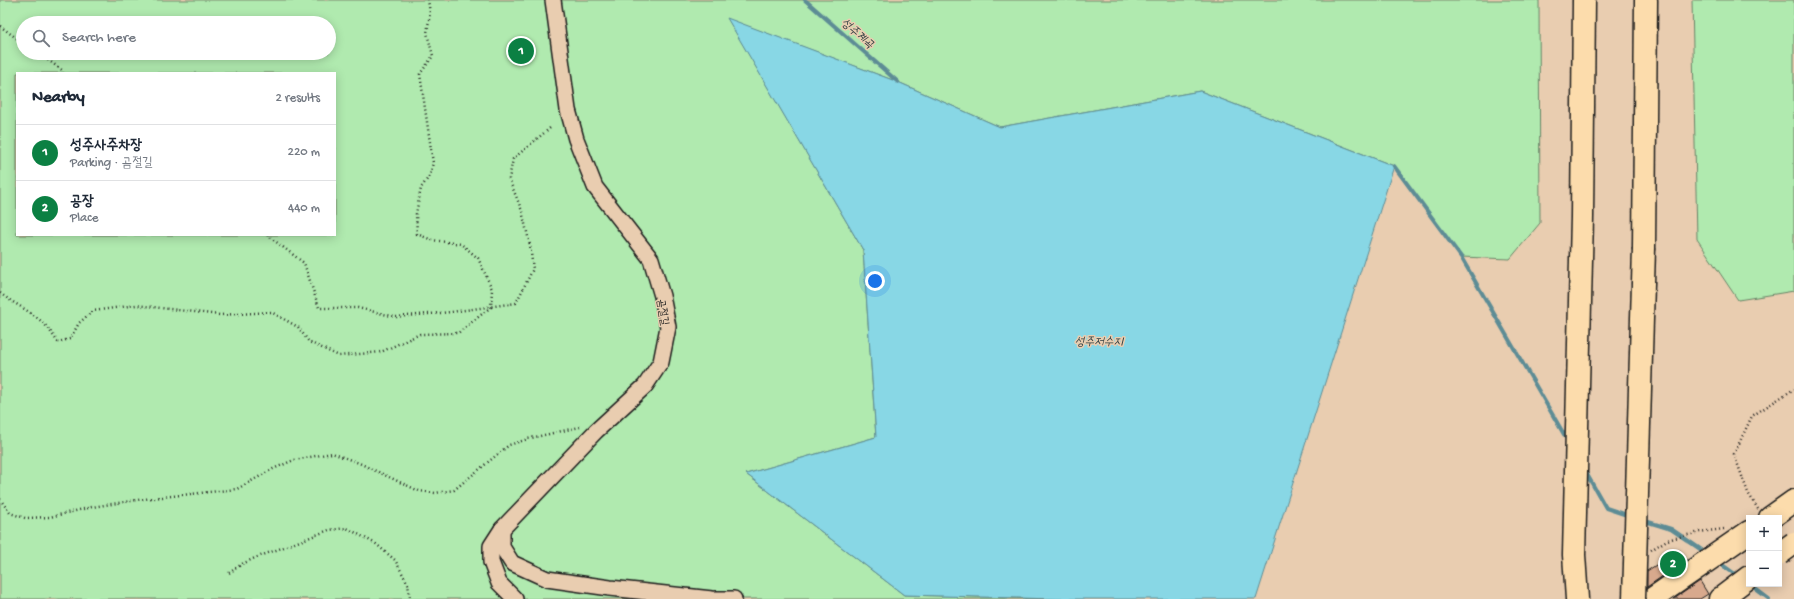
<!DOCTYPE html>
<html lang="en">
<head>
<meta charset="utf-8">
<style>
  :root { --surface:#fff; --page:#f2f2f3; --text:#1f2937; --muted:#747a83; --line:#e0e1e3; --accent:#0b8043 }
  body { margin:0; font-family:"Gochi Hand","Poor Story",sans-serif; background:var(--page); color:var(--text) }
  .controls { position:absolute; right:12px; bottom:12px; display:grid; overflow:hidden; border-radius:0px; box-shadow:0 2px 10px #0003 }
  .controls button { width:36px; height:36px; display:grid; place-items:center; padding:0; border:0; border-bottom:1px solid var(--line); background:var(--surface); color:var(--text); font:20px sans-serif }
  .you { position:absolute; left:875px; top:281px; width:14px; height:14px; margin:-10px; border:3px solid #fff; border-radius:50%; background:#1a73e8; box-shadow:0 0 0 6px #1a73e833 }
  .badge { display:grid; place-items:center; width:26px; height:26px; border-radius:50%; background:var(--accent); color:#fff; font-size:13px; font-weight:700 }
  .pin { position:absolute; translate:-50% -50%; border:2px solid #fff; box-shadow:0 1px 4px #0006 }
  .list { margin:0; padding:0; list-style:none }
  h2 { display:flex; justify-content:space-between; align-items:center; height:52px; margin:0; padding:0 16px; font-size:17px }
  h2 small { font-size:13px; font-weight:400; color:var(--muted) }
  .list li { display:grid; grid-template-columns:26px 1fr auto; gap:12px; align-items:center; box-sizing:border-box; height:56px; padding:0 16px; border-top:1px solid var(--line) }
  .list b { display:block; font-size:15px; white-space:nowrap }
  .list p { margin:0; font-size:13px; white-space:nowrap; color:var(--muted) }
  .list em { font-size:13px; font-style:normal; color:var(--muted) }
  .icon { flex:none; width:22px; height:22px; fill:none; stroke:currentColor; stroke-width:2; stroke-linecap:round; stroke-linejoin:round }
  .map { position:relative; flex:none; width:1794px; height:599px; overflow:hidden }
  .search { position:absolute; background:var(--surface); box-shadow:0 2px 10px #0003; left:16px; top:16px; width:320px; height:44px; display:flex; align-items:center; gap:10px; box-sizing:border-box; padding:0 14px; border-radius:22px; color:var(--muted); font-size:15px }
  .panel { position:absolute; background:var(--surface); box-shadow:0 2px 10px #0003; left:16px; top:72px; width:320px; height:164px; border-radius:0px }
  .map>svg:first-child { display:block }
  .green { fill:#b0eaaf; stroke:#668366; fill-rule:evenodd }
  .water { fill:#88d7e5; stroke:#5d8c95 }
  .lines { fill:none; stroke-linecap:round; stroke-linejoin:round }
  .stream { stroke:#5d8c95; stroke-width:4 }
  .building { fill:#d8a98d; stroke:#1c1c1c }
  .street-casing { stroke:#1c1c1c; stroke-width:18 }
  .primary-casing { stroke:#1c1c1c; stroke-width:25 }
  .highway-casing { stroke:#1c1c1c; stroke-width:25 }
  .path { stroke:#1c1c1c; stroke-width:2.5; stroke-dasharray:1 3; stroke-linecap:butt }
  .street { stroke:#e9cdb0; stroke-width:15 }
  .primary { stroke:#fcdcac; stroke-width:22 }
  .highway { stroke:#fcdcac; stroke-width:22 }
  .primary-bridge-casing { stroke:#1c1c1c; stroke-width:25; stroke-linecap:butt }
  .highway-bridge-casing { stroke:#1c1c1c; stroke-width:25; stroke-linecap:butt }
  .primary-bridge { stroke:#fcdcac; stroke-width:22 }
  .highway-bridge { stroke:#fcdcac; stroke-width:22 }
  .labels { text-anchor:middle; stroke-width:3; stroke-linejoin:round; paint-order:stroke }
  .street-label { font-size:11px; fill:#1c1c1c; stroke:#e9cdb0 }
  .water-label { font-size:12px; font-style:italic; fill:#324144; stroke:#e9cdb0 }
</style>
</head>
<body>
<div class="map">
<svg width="1794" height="599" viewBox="0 0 1794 599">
  <rect width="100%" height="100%" fill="#e9cdb0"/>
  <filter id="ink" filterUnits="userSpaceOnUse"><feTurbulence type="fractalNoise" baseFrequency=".025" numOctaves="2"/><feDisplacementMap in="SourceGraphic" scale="8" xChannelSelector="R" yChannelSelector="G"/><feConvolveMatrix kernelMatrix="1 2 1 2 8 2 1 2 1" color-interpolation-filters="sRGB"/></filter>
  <g filter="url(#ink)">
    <g class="green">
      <path d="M0,0h1539l1,223 -30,36 -49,-2 -67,-91 -194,-75 -200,36 -102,-45 -170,-63 135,231 13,187 -130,37 158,121 152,4h-1056zM23,23h306v30h-306zM17,73h318v162h-318z"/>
      <polygon points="1692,0 1794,0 1794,291 1738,300 1697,239"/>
    </g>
    <polygon class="water" points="727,18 898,82 1000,127 1200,91 1394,166 1256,599 1056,599 904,595 746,474 876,437 863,250"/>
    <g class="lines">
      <g class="stream">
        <polyline points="805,0 898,82"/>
        <polyline points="1394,166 1461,257 1569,443"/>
        <polyline points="1585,471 1606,508 1630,516"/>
        <polyline points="1642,520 1671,529 1706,553"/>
        <polyline points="1718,562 1739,577"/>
        <polyline points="1749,584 1769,599"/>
      </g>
    </g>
    <g class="building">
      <polygon points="1679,550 1686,560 1647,587 1647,571"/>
      <polygon points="1700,581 1708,594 1700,599 1674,599"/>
    </g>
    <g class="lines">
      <defs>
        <g id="street">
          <polyline points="502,529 502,547 512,563 547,579 610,588 712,599"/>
          <polyline points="515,599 499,583 491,562 491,546 502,529 596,431 645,386 661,362 668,327 662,296 651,259 595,187 576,139 568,110 553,0"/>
          <polyline points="716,599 734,599"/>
        </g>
        <g id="primary">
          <polyline points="1644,248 1646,0"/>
          <polyline points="1577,599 1574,555 1582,217 1584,0"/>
        </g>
        <g id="highway">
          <polyline points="1770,518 1794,501"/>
          <polyline points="1652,599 1749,532"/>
          <polyline points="1720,599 1749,577"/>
        </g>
      </defs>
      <use href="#street" class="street-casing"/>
      <use href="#primary" class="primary-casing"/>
      <use href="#highway" class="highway-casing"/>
      <g class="path">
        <polyline points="0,26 23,43"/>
        <polyline points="38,53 62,70 63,73"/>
        <polyline points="267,235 304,263 319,308 358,308 396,317 451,312 516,303 533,269 530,245 522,211 509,179 513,159 550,128"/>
        <path d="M0,293c15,12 34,19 47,34 4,5 7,10 11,15l12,-3 9,-16 14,-12 43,-6 84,10 51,-3 27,15 11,15 30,14 42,-4 39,-18 38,-1 33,-26 1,-18 -14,-31 -17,-14 -29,-4 -15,-6 -1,-20 5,-26 9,-13 3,-12 -13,-89 13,-18 -6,-23 3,-20 -2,-13"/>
        <polyline points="0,499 10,513 25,518 50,517 92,507 144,499 237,489 273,469 294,460 332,453 359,463 419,491 435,493 454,490 509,445 531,438 580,427"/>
        <polyline points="1758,509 1748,493 1734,454 1752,416 1794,389"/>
        <polyline points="1651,550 1667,540 1700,532 1724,529"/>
        <polyline points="229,573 242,564 255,558 329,530 347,528 376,544 395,560 408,584 410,599"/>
      </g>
      <use href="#street" class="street"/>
      <use href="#primary" class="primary"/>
      <use href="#highway" class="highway"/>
      <defs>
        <polyline id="primary-bridge" points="1634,599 1644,248"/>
        <polyline id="highway-bridge" points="1779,554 1794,543"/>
      </defs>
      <use href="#primary-bridge" class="primary-bridge-casing"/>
      <use href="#highway-bridge" class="highway-bridge-casing"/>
      <use href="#primary-bridge" class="primary-bridge"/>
      <use href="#highway-bridge" class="highway-bridge"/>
    </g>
  </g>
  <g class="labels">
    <g class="street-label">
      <text transform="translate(664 312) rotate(81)" y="4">곰절길</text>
    </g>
    <g class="water-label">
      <text transform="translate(858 33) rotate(41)" y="4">성주계곡</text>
      <text x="1099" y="345">성주저수지</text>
    </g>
  </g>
</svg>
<div class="controls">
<button>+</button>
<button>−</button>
</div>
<div class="you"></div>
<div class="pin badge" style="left:521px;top:51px">1</div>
<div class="pin badge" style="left:1673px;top:564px">2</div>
<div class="search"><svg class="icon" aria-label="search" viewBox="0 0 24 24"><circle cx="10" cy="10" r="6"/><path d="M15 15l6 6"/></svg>Search here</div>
<section class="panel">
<h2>Nearby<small>2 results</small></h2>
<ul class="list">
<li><span class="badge">1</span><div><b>성주사주차장</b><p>Parking · 곰절길</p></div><em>220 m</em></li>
<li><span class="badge">2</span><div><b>공장</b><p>Place</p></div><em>440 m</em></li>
</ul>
</section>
</div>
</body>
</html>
